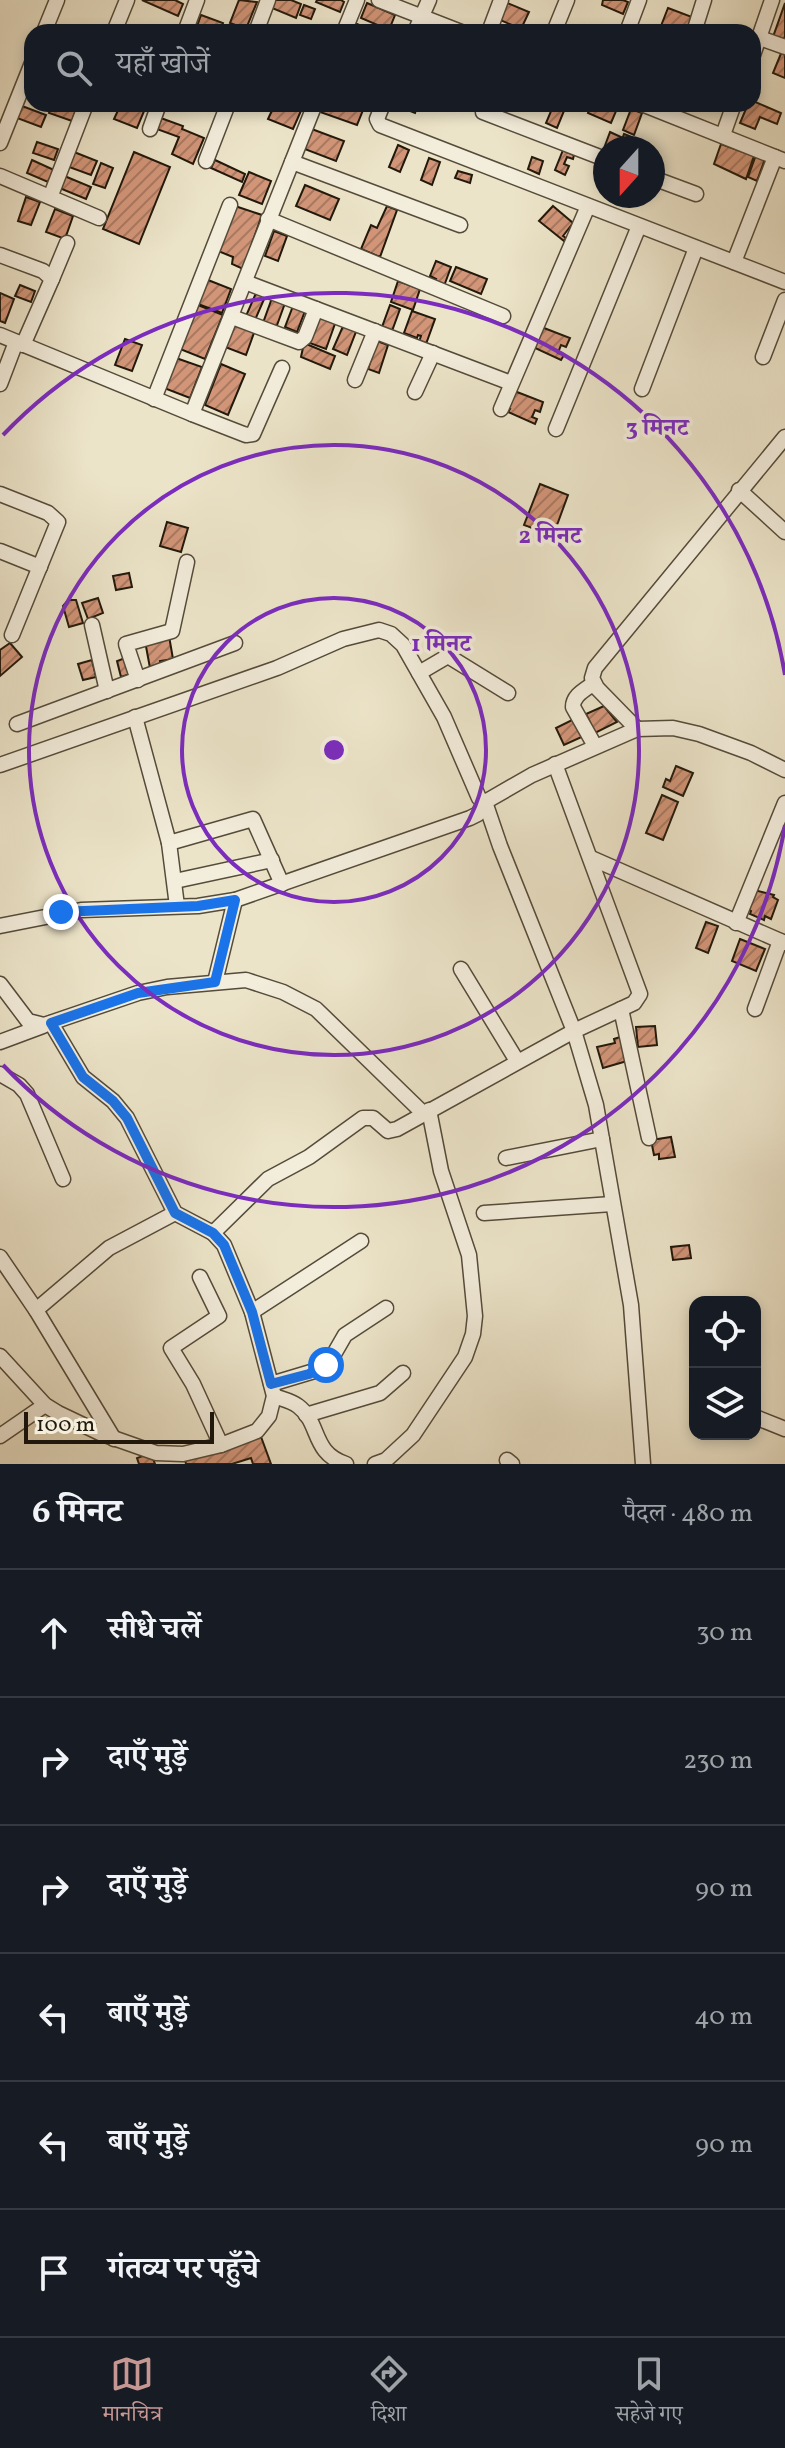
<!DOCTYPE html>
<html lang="hi">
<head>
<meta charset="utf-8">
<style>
  :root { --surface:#171b24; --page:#242831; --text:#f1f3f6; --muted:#9ea1a6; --line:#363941; --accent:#c59692 }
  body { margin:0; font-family:Vollkorn,"Noto Serif Devanagari",serif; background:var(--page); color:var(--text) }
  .controls { position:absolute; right:24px; bottom:24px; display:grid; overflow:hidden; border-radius:16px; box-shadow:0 4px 12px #0003 }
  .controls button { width:72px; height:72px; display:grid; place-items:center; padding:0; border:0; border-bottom:2px solid var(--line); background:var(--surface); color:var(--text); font:40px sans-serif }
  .compass { position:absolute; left:593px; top:136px; width:72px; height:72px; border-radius:50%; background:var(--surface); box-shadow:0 4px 12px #0003; rotate:201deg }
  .scale { position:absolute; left:24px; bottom:20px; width:190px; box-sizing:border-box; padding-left:8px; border:4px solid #22180b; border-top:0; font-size:22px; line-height:28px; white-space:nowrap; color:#22180b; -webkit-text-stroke:6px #f3eddc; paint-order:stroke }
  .stop { position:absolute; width:24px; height:24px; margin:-18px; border:6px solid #1a73e8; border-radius:50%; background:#fff }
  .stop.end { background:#1a73e8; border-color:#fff; box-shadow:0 2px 8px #0008 }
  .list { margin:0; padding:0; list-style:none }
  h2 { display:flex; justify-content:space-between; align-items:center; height:104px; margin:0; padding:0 32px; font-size:34px }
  h2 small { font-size:26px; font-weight:400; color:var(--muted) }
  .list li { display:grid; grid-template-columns:52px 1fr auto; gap:24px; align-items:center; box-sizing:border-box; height:128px; padding:0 32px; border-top:2px solid var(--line) }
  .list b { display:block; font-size:30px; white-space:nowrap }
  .list em { font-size:26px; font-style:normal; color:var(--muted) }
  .icon { flex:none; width:44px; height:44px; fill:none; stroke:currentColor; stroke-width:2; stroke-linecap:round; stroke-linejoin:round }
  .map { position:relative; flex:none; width:785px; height:1464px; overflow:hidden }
  .search { position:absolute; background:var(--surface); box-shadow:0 4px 12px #0003; left:24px; right:24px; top:24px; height:88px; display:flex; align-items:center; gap:20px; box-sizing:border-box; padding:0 28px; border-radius:24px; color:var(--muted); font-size:30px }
  .sheet { height:872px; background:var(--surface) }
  nav { display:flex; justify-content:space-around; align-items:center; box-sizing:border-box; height:112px; border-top:2px solid var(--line); background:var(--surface); font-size:22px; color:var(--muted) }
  nav a { display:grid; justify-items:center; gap:4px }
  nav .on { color:var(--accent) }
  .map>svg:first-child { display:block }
  .building { fill:url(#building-hatch); stroke:#22180b; stroke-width:2 }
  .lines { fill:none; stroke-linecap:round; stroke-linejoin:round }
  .minor-casing { stroke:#544b3a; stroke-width:17 }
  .minor { stroke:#f3eddc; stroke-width:14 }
  .route { stroke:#1a73e8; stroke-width:10 }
  .ring { fill:none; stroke:#7b2cbf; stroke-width:4 }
  .centre { fill:#7b2cbf; stroke:#f3eddc; stroke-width:4 }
  .ring-label { font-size:24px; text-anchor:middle; font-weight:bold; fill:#7b2cbf; stroke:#f3eddc; stroke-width:7; stroke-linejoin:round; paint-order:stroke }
</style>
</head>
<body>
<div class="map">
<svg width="785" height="1464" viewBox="0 0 785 1464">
  <defs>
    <pattern id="building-hatch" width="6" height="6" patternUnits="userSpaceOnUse" patternTransform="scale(2)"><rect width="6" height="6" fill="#d29578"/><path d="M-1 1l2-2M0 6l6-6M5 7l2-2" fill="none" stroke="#aa7961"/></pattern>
  </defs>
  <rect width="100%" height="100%" fill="#ece4c9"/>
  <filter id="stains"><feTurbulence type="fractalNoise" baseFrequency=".0025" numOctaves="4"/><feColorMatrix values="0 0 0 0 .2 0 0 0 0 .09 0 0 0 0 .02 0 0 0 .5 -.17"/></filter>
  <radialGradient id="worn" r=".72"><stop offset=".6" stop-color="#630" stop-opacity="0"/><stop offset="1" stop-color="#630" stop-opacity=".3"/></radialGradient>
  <g class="building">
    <polygon points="142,0 175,0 183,4 178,16"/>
    <polygon points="239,0 257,2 246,29 230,23"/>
    <polygon points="275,0 291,0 301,4 296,18 272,8"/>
    <polygon points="317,0 341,0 344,2 340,12 316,2"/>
    <polygon points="603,0 623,0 628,2 623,14 602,5"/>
    <polygon points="505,2 529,12 521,29 498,19"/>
    <polygon points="367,3 395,15 389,30 361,18"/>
    <polygon points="785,3 785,36 783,41 773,37"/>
    <polygon points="304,5 315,9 311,19 300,15"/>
    <polygon points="668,8 692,17 687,32 659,31"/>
    <polygon points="201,15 223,23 220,32 195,32"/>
    <polygon points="352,22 376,32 348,32"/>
    <polygon points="782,51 785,52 785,78 773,73"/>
    <polygon points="753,101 781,113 777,124 760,117 755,129 740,123 748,104 753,104"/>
    <polygon points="52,104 67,104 77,107 72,121 49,113"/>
    <polygon points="121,104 147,104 137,128 114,119"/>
    <polygon points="275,104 304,104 293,129 268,119"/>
    <polygon points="323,104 346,104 363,110 357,125 320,112"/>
    <polygon points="393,104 418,104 415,113"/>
    <polygon points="554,104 566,106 557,128 546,123"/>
    <polygon points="592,104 619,104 611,123 588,113"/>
    <polygon points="22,106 46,115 41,127 17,118"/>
    <polygon points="631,109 642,113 634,135 623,130"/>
    <polygon points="158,117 183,126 182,129 204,138 193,164 172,154 179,137 154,128"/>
    <polygon points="309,128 344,141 336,161 302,148"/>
    <polygon points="610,132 621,137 617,148 605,148 605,152 603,151"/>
    <polygon points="624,134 632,137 628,148 619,148"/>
    <polygon points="37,142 58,149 54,160 33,153"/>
    <polygon points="721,144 754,156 746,179 714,164"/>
    <polygon points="398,145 409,150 400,172 389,167"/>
    <polygon points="563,150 574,155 573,159 567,157 564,164 569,166 565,175 555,170"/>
    <polygon points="74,152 97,161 91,175 69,167"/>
    <polygon points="134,152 170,167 139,244 103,229"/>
    <polygon points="756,155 765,159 757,181 748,177"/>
    <polygon points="532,157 543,161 539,174 528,169"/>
    <polygon points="429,158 440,162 432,185 421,180"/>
    <polygon points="32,160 54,170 48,182 27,173"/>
    <polygon points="215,160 245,174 242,182 211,168"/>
    <polygon points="101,163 113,168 105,188 93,184"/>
    <polygon points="458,171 472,175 470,183 455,178"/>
    <polygon points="249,172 271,181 262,204 239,195"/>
    <polygon points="62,175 91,187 86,199 57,187"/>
    <polygon points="305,185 339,199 330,220 296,206"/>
    <polygon points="26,197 40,202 31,225 18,221"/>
    <polygon points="235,206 262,215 243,269 232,264 233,257 218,251"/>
    <polygon points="387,206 397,210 380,257 361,249 371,225 377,228"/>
    <polygon points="553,206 573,223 563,236 566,238 564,241 539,221"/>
    <polygon points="55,209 73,216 65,239 46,232"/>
    <polygon points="274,231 287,236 278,261 265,256"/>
    <polygon points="436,261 451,267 444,286 434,282 436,279 430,276"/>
    <polygon points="456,267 487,279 481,294 450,281"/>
    <polygon points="208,280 231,289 222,313 198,304"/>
    <polygon points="398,281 420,289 413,310 391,302"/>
    <polygon points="20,285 35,291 31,302 15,296"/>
    <polygon points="0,293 14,299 5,323 0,321"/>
    <polygon points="256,293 265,297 255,320 246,316"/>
    <polygon points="272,298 285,303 276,328 263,323"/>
    <polygon points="198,305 223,315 205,359 180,349"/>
    <polygon points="390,305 400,309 392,331 382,327"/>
    <polygon points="293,306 305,311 297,332 285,327"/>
    <polygon points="412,311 435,319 426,344 419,342 421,336 418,335 417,338 404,333"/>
    <polygon points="317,315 336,321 326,349 307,342"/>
    <polygon points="234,323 255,330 246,355 225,347"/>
    <polygon points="344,324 357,329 347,355 333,349"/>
    <polygon points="544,328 570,338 566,347 561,345 558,353 564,355 561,360 535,348 536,344 533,343 538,330"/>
    <polygon points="125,339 142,345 132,371 115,365"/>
    <polygon points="377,341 388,345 379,373 368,369"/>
    <polygon points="304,343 335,356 330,369 301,357"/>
    <polygon points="176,358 202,367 190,398 164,388"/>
    <polygon points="221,364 245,374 228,415 205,405"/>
    <polygon points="517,392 543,402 540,412 535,410 532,417 537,419 535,424 508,412 510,409 506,407 512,394"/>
    <polygon points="540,484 568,495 553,536 524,525"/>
    <polygon points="167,522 188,528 181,552 160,546"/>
    <polygon points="129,573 132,587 116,590 113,576"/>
    <polygon points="98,598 103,613 88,619 82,603"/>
    <polygon points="68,600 76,600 83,623 69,627 63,606"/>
    <polygon points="169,636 173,659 160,661 161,666 150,668 145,641"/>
    <polygon points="10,643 22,657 0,676 0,650"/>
    <polygon points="125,658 130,674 121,677 117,661"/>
    <polygon points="92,660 96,677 83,680 78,664"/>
    <polygon points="604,706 617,722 595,733 586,714"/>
    <polygon points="578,717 586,735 564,745 556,728"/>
    <polygon points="676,766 693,773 683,796 663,787 666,779 670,781"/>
    <polygon points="662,795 678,802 663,840 646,833"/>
    <polygon points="754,890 774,895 773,897 778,900 771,919 765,916 764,920 750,914 751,911 747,909"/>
    <polygon points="706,922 718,926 708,953 696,948"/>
    <polygon points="740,939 765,949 756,971 732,961"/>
    <polygon points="655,1026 657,1045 638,1047 636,1027"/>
    <polygon points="620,1037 627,1061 603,1068 597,1047 615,1043 614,1039"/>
    <polygon points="671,1137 675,1157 659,1159 659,1154 654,1155 651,1140"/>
    <polygon points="689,1245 691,1258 673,1260 671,1247"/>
    <polygon points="260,1434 271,1464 253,1464 251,1458 232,1464 186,1464 185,1460"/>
    <polygon points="151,1453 155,1464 139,1464 137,1458"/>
  </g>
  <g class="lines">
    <defs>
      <g id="minor">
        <polyline points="379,0 461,32"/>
        <polyline points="44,32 57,0"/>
        <polyline points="114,32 127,0"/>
        <polyline points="185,32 197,0"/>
        <polyline points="256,32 268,0"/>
        <polyline points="344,32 357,0"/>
        <polyline points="415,32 429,0"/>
        <polyline points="489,32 501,0"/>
        <polyline points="554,32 567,0"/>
        <polyline points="627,32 639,0"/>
        <polyline points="694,32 704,0"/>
        <polyline points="760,38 785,47"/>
        <polyline points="753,55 772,0"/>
        <polyline points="383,104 377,119 380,125 785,282"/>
        <polyline points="483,104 483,112 605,159"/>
        <polyline points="642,104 785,161"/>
        <polyline points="150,129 159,104"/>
        <polyline points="723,135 734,104"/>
        <polyline points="0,143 32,63"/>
        <polyline points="206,161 228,104"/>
        <polyline points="292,162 460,225"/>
        <polyline points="0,176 99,218"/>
        <polyline points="653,178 696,194"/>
        <polyline points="51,195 86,104"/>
        <polyline points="268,219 503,316"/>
        <polyline points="0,255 43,271 52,279 23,345"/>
        <polyline points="734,262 775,157"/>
        <polyline points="52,279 67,243"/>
        <polyline points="245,282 511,383"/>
        <polyline points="232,317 299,342 305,337 316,309"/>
        <polyline points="0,335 192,414 315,104"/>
        <polyline points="763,357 785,300"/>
        <polyline points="355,380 375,331"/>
        <polyline points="0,384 16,342"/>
        <polyline points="642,389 696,248"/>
        <polyline points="415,392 433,353"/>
        <polyline points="154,399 230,205"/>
        <polyline points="501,409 588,206"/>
        <polyline points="192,414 246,435 253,434 282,368"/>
        <polyline points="556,429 639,226"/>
        <polyline points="739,490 785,532"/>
        <polyline points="0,494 48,513 58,522 12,635"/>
        <polyline points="0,551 40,567"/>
        <polyline points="92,625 107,691"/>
        <polyline points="419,673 448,656 508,693"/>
        <polyline points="138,680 126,644 172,631 187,562"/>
        <path d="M594,683c-9,7 -21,12 -21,24l22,39"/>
        <polyline points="135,717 169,843 177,906"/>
        <polyline points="17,724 235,643"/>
        <polyline points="637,729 597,688 592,678 595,668 785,437"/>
        <polyline points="555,764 640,994 634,1003 574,1031 596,1105 631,1305 643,1464"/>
        <polyline points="0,765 277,668 343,639 379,630 391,634 403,645 444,717 479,798 485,802 500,846 574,1031 397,1129 388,1131 373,1118 363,1118 309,1157 268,1179 213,1233"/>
        <polyline points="169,843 253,819 282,884"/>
        <polyline points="591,858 785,943"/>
        <polyline points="175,881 272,860"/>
        <polyline points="736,923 785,803"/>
        <polyline points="0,926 81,910 198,906 235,900 470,818 478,814 485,802 532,775 637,729 673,728 699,734 751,753 785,770"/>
        <polyline points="461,969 517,1061"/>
        <polyline points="215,982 235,900"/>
        <polyline points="0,984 28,1021 44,1025 138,993 167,987 246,980 283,992 316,1009 423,1113"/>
        <polyline points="621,1009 649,1138"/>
        <polyline points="755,1009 780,941"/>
        <polyline points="0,1042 43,1026"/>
        <polyline points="0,1074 19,1085 27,1094 63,1179"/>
        <polyline points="506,1158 602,1139"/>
        <polyline points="484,1213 612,1204"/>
        <polyline points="0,1257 36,1310 114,1439"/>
        <polyline points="200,1277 219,1316 171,1348 193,1384 221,1445"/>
        <polyline points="36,1310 109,1248 175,1213"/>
        <polyline points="252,1312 361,1241"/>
        <polyline points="0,1356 45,1405 58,1413 102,1434 156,1453 183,1454 221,1445 257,1431 269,1416 274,1396 252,1312 224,1245 213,1233 175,1213 127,1118 113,1101 83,1077 51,1023"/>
        <polyline points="271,1384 321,1369 330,1361 345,1335 386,1308"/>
        <path d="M274,1396c8,3 18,5 24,10 23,17 13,47 48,58"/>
        <polyline points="306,1415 380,1393 403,1373"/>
        <polyline points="755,1417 785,1429"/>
        <polyline points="0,1436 45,1405"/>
        <polyline points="507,1460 512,1464"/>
        <polyline points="375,1464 386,1460 413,1435 465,1357 473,1334 475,1316 469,1255 441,1171 429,1110"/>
      </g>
    </defs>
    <use href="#minor" class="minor-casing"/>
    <use href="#minor" class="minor"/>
  </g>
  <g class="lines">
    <polyline class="route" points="61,912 198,906 235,900 215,982 138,993 51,1023 83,1077 113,1101 127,1118 175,1213 213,1233 224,1245 252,1312 271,1384 309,1374 326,1365"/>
  </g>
  <g class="ring">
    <circle cx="334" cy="750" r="152"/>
    <circle cx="334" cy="750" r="305"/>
    <path d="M785 825A457 457 0 0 1 3 1065M3 435A457 457 0 0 1 785 675"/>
  </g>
  <circle cx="334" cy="750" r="12" class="centre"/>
  <g class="ring-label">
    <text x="657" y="435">3 मिनट</text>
    <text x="550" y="543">2 मिनट</text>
    <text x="441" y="651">1 मिनट</text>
  </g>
  <rect width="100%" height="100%" filter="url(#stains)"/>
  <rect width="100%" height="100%" fill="url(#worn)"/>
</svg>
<div class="controls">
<button><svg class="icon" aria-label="locate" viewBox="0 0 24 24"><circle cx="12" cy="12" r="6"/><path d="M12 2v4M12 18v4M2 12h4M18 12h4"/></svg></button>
<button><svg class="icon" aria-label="layers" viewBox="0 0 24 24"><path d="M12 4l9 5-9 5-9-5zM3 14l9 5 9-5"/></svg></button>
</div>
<svg class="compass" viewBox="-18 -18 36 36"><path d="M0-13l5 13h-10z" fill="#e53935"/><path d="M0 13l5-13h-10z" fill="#9ea1a6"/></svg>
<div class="scale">100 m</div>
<div class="stop" style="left:326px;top:1365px"></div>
<div class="stop end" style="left:61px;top:912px"></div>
<div class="search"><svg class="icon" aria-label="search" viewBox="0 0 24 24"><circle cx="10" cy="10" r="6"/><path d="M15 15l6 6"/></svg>यहाँ खोजें</div>
</div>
<section class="sheet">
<h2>6 मिनट<small>पैदल · 480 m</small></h2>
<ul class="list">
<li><svg class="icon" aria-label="ahead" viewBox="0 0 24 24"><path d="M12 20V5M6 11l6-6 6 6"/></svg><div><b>सीधे चलें</b></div><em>30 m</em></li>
<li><svg class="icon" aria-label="right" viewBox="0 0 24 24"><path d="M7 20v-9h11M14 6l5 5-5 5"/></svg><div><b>दाएँ मुड़ें</b></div><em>230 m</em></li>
<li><svg class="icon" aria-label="right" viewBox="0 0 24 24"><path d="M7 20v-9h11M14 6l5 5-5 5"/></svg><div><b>दाएँ मुड़ें</b></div><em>90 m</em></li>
<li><svg class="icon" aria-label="left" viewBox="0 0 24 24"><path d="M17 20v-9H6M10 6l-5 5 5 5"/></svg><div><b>बाएँ मुड़ें</b></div><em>40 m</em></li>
<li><svg class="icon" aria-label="left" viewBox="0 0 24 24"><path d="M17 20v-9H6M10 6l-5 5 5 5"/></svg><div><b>बाएँ मुड़ें</b></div><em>90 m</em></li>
<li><svg class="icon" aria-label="arrive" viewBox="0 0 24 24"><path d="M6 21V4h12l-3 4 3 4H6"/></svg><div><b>गंतव्य पर पहुँचे</b></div></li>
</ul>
</section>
<nav>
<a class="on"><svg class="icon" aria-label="map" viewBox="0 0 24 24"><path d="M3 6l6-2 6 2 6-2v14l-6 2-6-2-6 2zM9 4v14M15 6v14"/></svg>मानचित्र</a>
<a><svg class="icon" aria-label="directions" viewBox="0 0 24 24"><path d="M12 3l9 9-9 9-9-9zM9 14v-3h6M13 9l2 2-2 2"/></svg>दिशा</a>
<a><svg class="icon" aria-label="saved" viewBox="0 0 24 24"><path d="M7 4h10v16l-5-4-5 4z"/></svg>सहेजे गए</a>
</nav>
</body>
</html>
